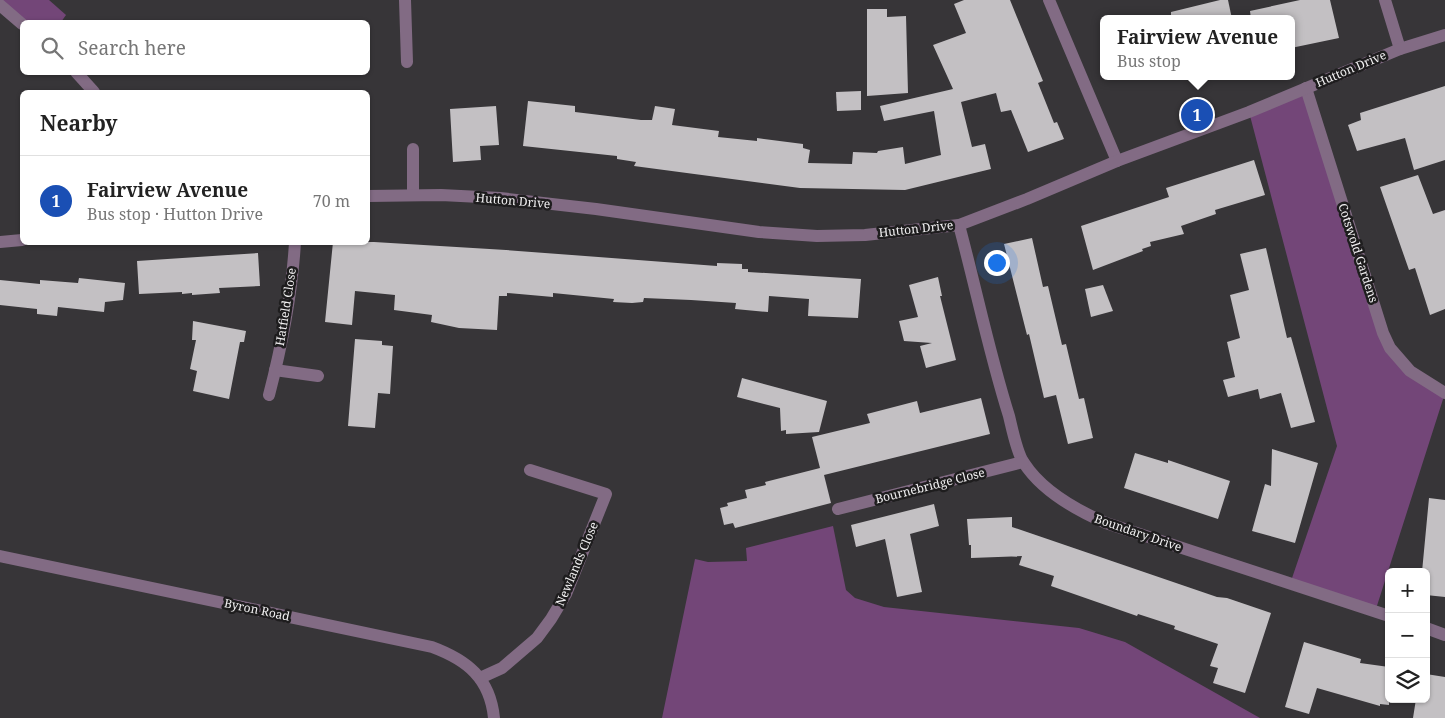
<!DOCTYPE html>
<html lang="en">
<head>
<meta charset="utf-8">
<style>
  :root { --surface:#fff; --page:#f2f2f2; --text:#222; --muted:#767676; --line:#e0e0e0; --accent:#7c3aed }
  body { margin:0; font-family:"Noto Serif",serif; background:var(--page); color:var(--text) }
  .controls { position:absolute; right:15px; bottom:15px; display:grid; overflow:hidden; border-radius:8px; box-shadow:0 1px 4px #0004 }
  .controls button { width:45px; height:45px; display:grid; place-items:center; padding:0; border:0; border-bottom:1px solid var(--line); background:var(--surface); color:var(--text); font:25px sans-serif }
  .you { position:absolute; left:996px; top:262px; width:18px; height:18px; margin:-12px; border:4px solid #fff; border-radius:50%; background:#1a73e8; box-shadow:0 0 0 8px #1a73e833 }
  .badge { display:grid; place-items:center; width:32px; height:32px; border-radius:50%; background:var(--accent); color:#fff; font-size:16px; font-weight:700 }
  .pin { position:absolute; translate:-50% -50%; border:2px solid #fff; box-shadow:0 1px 5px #0006 }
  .popup { position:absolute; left:1100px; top:15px; width:195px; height:65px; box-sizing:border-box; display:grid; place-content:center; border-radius:8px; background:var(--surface); filter:drop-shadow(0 1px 4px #0005); font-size:16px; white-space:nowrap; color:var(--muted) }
  .popup b { font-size:19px; color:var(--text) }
  .popup::after { content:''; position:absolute; left:50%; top:100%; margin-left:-10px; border:10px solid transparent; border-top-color:var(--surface) }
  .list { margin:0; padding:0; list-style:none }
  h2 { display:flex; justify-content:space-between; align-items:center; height:65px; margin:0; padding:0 20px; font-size:21px }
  h2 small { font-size:16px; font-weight:400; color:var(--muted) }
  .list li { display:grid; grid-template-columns:32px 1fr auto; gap:15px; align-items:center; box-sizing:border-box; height:90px; padding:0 20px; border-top:1px solid var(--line) }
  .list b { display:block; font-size:19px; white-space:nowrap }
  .list p { margin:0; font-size:16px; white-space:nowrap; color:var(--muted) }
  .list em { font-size:16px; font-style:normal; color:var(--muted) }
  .icon { flex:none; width:28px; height:28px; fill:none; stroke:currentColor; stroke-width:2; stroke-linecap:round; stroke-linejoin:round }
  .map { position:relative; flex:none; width:1445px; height:718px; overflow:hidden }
  .search { position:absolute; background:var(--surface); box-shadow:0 1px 4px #0004; left:20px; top:20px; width:350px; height:55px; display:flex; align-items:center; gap:12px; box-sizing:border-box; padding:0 18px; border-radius:8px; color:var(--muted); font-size:19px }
  .panel { position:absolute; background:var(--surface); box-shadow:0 1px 4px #0004; left:20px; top:90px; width:350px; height:155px; border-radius:8px }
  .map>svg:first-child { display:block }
  .green { fill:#734678 }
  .building { fill:#c3c0c3 }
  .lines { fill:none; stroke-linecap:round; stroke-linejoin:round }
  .minor { stroke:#826b84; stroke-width:12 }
  .labels { text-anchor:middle; stroke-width:5; stroke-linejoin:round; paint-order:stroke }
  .street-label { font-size:12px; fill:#f1f0f1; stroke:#1e1d1e }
</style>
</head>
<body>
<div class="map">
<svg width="1445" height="718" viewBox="0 0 1445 718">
  <rect width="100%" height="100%" fill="#373538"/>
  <g class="green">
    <polygon points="0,0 49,0 66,15 61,22 22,22"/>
    <polygon points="1306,88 1390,348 1445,393 1375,612 1290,584 1337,446 1249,112"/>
    <polygon points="833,526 846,590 855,598 884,607 1079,628 1125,642 1260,718 662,718 695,559 708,562 747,561 746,548"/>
  </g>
  <g class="building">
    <polygon points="964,0 1010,0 1043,81 1038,83 1054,123 1057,122 1064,139 1028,152 1011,110 1001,112 996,93 961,102 972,147 985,144 991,169 905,190 800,188 634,166 636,162 617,159 617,156 523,146 528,101 575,106 575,112 641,120 652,120 655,106 675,109 672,125 719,131 718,137 757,141 757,138 803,144 803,148 810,150 808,163 852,164 853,152 877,153 878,151 903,147 905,164 941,155 934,111 884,121 880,106 953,89 933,45 966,33 954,4"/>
    <polygon points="1220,0 1228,0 1232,19 1171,19 1171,12"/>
    <polygon points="1300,0 1330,0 1339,38 1291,48 1291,19 1251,19 1250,11"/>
    <polygon points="867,9 887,9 887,17 906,16 908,93 867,96"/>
    <polygon points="1445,86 1445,160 1414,170 1405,138 1357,151 1348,125 1361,120 1360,113"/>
    <polygon points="861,91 861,110 837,111 836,92"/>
    <polygon points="496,106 499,145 480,146 481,160 453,162 450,109"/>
    <polygon points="1254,160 1265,195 1215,210 1216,214 1181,226 1184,234 1150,242 1151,246 1142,249 1143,251 1093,270 1081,226 1169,197 1166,188"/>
    <polygon points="1418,175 1433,214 1445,210 1445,309 1430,315 1415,268 1409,270 1380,187"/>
    <polygon points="1032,238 1043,287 1048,286 1062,345 1066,344 1079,399 1084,398 1093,438 1068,444 1056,395 1044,398 1029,334 1027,335 1004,244"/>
    <polygon points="333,242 374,242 506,250 717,266 717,263 742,264 742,269 748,269 748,272 861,279 858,318 808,316 809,299 769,296 768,312 735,309 736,303 691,300 644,298 643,302 632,303 613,302 614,299 553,293 553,297 507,293 507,296 499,296 497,330 459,328 431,322 432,315 394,310 395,295 355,291 352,325 325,322"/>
    <polygon points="1266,248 1287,338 1291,337 1315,422 1291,428 1281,393 1260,399 1258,389 1228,397 1223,380 1235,377 1227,342 1240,338 1230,295 1249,290 1240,254"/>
    <polygon points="258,253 260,286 219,288 220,293 192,295 192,293 182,294 182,292 139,294 137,261"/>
    <polygon points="938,277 942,296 940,296 956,360 926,368 920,346 932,343 904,341 899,321 918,317 909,285"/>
    <polygon points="79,278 125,283 123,300 105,302 104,312 58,307 57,316 37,314 37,309 0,305 0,280 40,284 40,280 78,283"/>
    <polygon points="1103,285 1113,311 1091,317 1085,289"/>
    <polygon points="193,321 246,331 244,342 240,342 229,399 193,391 197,371 190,369 196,340 192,340"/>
    <polygon points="355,339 382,341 382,345 393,346 390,394 378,393 375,428 348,426"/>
    <polygon points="742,378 827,401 819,432 786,434 786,430 781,431 780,408 737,397"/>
    <polygon points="981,398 990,434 824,475 831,503 735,528 733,523 724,525 720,508 728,506 727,503 747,498 745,490 766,485 765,482 820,468 812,437 870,423 867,414 917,401 920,413"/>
    <polygon points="1272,449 1318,463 1295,543 1252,531 1265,484 1271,486"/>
    <polygon points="1135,453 1168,463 1168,460 1230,481 1218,519 1124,488"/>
    <polygon points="1429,498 1445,500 1445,597 1426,595 1426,572 1422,572"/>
    <polygon points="934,504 939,526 910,534 922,592 897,597 885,539 856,547 851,525"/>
    <polygon points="1012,517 1012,527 1217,597 1227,598 1271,613 1245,693 1213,683 1218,668 1210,666 1218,644 1174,629 1175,626 1138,614 1137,616 1051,586 1054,576 1019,565 1022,556 971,558 971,545 969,545 967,519"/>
    <polygon points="1304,642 1361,659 1360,663 1389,667 1389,705 1380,704 1380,706 1317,688 1309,714 1285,707"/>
    <polygon points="1426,674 1445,677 1445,718 1413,718 1416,699 1426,699"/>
  </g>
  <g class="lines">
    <g class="minor">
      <polyline points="405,0 407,62"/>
      <polyline points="1049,0 1117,161"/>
      <polyline points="1385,0 1400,49"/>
      <polyline points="0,5 22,24"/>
      <polyline points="76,72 94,92"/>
      <polyline points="1306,88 1383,333 1390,348 1410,371 1445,393"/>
      <polyline points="413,149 413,195"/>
      <polyline points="368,196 441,195 500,198 596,209 759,232 817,236 865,235 959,225 1027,199 1117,161 1249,112 1400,49 1445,35"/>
      <path d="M959,225c17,63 30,128 50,191 3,12 8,38 15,47 18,28 52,47 82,60l283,93"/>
      <polyline points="0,242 22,240"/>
      <polyline points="275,370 318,376"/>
      <path d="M269,395c13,-50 23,-101 26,-153"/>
      <polyline points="838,509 1023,462"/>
      <path d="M0,556l432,91c35,13 58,31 62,71"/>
      <polyline points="1426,628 1445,635"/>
      <polyline points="480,678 502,668 537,638 551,619 566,594 606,494 530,470"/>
    </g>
  </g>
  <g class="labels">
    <g class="street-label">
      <text transform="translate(1351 69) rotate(-23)" y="4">Hutton Drive</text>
      <text transform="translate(513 201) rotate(5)" y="4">Hutton Drive</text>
      <text transform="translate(916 229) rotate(-6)" y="4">Hutton Drive</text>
      <text transform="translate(1358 253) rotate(72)" y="4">Cotswold Gardens</text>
      <text transform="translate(286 307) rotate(-81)" y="4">Hatfield Close</text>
      <text transform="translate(930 486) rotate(-14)" y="4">Bournebridge Close</text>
      <text transform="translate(1138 533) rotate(19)" y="4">Boundary Drive</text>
      <text transform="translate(577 564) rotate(-67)" y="4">Newlands Close</text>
      <text transform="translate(257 610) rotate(12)" y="4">Byron Road</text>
    </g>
  </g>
</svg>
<div class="controls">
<button>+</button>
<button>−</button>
<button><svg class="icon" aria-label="layers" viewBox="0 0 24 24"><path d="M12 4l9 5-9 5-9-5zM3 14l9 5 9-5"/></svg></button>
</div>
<div class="you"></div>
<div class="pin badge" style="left:1197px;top:115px;background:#1a4fb4">1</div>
<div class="popup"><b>Fairview Avenue</b>Bus stop</div>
<div class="search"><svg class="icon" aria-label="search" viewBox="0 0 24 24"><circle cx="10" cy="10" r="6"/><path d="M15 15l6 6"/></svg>Search here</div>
<section class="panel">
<h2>Nearby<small></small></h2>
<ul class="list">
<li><span class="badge" style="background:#1a4fb4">1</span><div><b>Fairview Avenue</b><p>Bus stop · Hutton Drive</p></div><em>70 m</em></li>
</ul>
</section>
</div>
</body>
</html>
